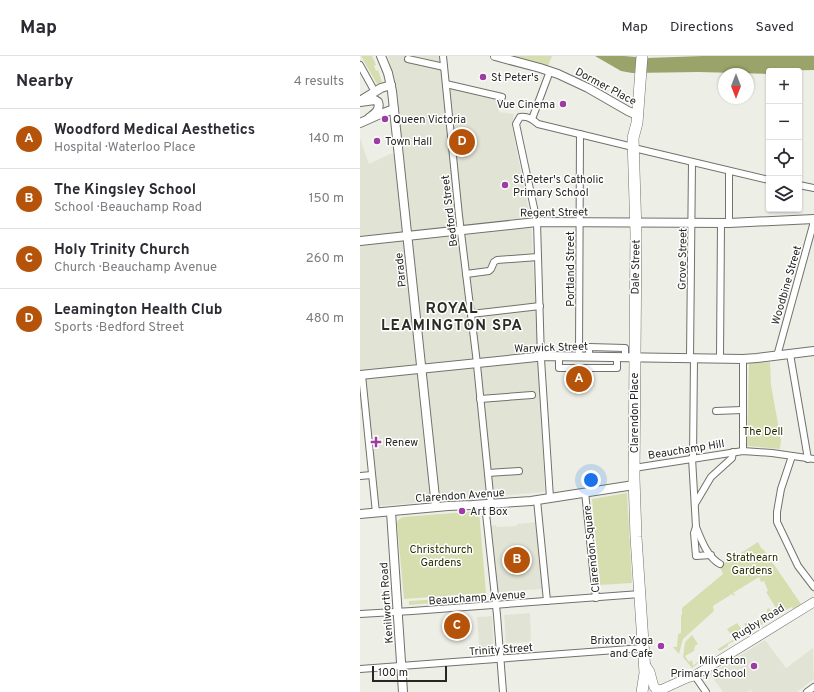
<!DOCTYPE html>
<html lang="en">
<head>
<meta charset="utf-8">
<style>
  :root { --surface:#fff; --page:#f7f7f7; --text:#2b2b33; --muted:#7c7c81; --line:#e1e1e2; --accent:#b45309 }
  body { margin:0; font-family:Overpass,sans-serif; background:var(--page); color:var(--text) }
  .controls { position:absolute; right:12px; top:12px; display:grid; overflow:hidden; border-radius:4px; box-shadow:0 1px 3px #0004 }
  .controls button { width:36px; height:36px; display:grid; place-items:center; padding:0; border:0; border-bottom:1px solid var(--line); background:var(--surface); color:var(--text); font:20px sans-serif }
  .compass { position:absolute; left:358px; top:12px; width:36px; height:36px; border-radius:50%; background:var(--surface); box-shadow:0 1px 3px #0004; rotate:180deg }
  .scale { position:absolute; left:12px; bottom:10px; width:75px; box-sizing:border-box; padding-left:4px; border:2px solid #262724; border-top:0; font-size:11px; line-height:14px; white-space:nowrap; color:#262724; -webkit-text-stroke:3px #fff; paint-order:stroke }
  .you { position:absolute; left:231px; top:424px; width:14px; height:14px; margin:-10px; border:3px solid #fff; border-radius:50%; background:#1a73e8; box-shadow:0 0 0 6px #1a73e833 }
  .badge { display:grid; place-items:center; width:26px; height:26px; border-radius:50%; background:var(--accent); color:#fff; font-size:13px; font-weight:700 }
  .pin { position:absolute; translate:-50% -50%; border:2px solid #fff; box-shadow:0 1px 4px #0006 }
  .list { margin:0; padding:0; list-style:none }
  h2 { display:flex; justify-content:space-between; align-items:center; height:52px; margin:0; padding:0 16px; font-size:17px }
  h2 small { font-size:13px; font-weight:400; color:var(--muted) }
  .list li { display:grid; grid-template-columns:26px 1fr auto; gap:12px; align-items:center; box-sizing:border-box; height:60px; padding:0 16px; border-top:1px solid var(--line) }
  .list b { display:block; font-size:15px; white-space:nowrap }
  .list p { margin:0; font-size:13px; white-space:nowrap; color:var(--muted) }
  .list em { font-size:13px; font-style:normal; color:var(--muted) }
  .icon { flex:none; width:22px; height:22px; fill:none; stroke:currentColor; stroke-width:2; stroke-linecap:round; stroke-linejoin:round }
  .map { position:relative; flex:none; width:454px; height:636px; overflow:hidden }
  header { display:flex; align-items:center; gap:24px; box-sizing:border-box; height:56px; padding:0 20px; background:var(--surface); border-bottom:1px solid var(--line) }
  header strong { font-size:19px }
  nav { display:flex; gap:22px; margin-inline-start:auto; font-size:14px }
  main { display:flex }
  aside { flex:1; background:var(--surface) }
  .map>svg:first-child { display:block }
  .built { fill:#e1e4d5 }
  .green { fill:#d6deb0 }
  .water { fill:#9aa369 }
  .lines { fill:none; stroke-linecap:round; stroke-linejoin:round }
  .street-casing { stroke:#70726b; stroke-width:8 }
  .secondary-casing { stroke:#70726b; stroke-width:10 }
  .primary-casing { stroke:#70726b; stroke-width:10 }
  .highway-casing { stroke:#70726b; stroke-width:12 }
  .street { stroke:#fff; stroke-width:6 }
  .secondary { stroke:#fff; stroke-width:8 }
  .primary { stroke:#fff; stroke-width:9 }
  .highway { stroke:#fff; stroke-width:11 }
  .poi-dot { fill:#9d3ca3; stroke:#fff; stroke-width:1.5 }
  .labels { text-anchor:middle; stroke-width:3; stroke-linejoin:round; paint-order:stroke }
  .poi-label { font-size:11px; fill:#262724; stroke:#fff; text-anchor:start }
  .street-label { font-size:11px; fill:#262724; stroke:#fff }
  .park-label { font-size:11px; fill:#292d00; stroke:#fff }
  .district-label { font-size:15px; font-weight:bold; letter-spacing:1px; fill:#2b2c26; stroke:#fff }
</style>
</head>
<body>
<header>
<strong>Map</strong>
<nav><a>Map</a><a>Directions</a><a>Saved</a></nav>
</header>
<main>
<aside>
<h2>Nearby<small>4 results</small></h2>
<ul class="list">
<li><span class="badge">A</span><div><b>Woodford Medical Aesthetics</b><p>Hospital · Waterloo Place</p></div><em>140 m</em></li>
<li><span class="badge">B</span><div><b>The Kingsley School</b><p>School · Beauchamp Road</p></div><em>150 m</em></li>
<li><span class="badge">C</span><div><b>Holy Trinity Church</b><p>Church · Beauchamp Avenue</p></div><em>260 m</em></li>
<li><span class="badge">D</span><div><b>Leamington Health Club</b><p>Sports · Bedford Street</p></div><em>480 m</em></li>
</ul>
</aside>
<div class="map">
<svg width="454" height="636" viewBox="0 0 454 636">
  <rect width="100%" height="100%" fill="#edefe7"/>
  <g class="built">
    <polygon points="28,0 79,0 84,30 138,43 139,56 154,58 152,71 171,165 185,436 19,450 7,353 0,353 0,82 9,108 30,98 43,98 36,30"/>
    <polygon points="176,466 182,533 138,536 131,470 136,469 136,471 157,470 157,468"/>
    <polygon points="170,557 171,586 146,587 144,559"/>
    <polygon points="132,560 134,600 120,601 117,561"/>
    <polygon points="405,584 426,612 453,592 454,623 437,636 392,636 391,634 388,636 363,636 350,618"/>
  </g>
  <g class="green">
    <polygon points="1,0 12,0 16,9 14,10 16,15 18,14 22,26 17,28"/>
    <polygon points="152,0 192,0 188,10"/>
    <polygon points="410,306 411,329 421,384 420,393 387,390 389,307"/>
    <polygon points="267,437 272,527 240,529 232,443"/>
    <polygon points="119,455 126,537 44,543 37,467 38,464 43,461"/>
    <polygon points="398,486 401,492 404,494 441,548 433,553 432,551 419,557 406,536 408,535 404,525 401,526 399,521 373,537 375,539 374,540 372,538 353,550 354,555 323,583 319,598 313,591 317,591 318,578 321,577 321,559 322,559 322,552 363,518 359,508 365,507"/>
    <polygon points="127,540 125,543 49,549 49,545"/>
    <polygon points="409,552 415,560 397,572 396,571 389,575 384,568 388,566 392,568 407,559 407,553"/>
    <polygon points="377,567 385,578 382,580 382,581 368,588 368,590 360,595 358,594 358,593 374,583 367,573"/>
    <polygon points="332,579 338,588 335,590 334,595 325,600 329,606 332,604 333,610 340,604 341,605 332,612 323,601 325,586"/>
  </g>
  <polygon class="water" points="235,0 264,0 287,2 343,0 454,0 454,14 409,15 409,18 339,16 272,17 261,15"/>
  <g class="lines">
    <defs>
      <g id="street">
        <polyline points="83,0 99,160 116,299 131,448"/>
        <polyline points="48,3 84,11"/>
        <polyline points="0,9 15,36"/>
        <polyline points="86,28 142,41"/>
        <polyline points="172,63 190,15"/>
        <polyline points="278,93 409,124"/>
        <polyline points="439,129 454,132"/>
        <polyline points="369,167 369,115"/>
        <polyline points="106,218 129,215 131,213 134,206 137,204 178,201"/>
        <polyline points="111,258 180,250"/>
        <polyline points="430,298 448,403"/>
        <polyline points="199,300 199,312 257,312 257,301"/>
        <polyline points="219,300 220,78"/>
        <polyline points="417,300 453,169 453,163"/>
        <polyline points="229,301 229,291 265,292 265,301"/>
        <polyline points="330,302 332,106"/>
        <polyline points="360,302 361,167"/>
        <polyline points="2,319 16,457"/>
        <polyline points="120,343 172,339"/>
        <polyline points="356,355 382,354"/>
        <polyline points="383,395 383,303"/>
        <polyline points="432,400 421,433 417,456 417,466 438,510 454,531"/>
        <polyline points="332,402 336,471 334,477 336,500 351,499"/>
        <polyline points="333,402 334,302"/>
        <polyline points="274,412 383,395 412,397 454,403"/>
        <polyline points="128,417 159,415"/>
        <polyline points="0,420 12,419"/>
        <polyline points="225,436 236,542"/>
        <path d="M190,442l-9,-139 -4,-137 -21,-98 4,-7c8,-1 12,2 18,7l95,23"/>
        <polyline points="177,444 187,545"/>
        <polyline points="125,448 137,559 143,636"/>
        <polyline points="335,448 351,421 372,402 373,396"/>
        <path d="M336,471c5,12 11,30 24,37"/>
        <polyline points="0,558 52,555 280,538"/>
        <polyline points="0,613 283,592"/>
        <polyline points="335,620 346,636"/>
        <polyline points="447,636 454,631"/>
      </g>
      <g id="secondary">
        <polyline points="21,0 28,17 32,35 76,451"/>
        <polyline points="135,0 180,12 198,18 228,32 268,55 277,59"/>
        <polyline points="0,45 21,32 31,29"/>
        <path d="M0,46l15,-2 3,2c3,8 -4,12 -9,16"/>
        <polyline points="0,67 18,59 34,53"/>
        <polyline points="0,185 177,166 369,167 454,163"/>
        <polyline points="0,319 186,300 383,303 397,302 454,295"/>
        <polyline points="31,456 43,636"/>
        <polyline points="0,458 88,450 112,449 171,445 274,429"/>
      </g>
      <g id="primary">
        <polyline points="285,608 290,616 294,631 299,634"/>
        <polyline points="296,636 327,622 334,620 454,546"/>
      </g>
      <polyline id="highway" points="282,0 277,67 273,82 276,177 274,422 276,481 285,617 282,636"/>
    </defs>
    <use href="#street" class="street-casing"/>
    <use href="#secondary" class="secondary-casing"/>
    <use href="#primary" class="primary-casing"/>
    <use href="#highway" class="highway-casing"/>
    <use href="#street" class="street"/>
    <use href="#secondary" class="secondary"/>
    <use href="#primary" class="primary"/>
    <use href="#highway" class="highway"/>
  </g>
  <g class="poi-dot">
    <circle cx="123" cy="21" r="4"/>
    <circle cx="203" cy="48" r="4"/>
    <circle cx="25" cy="63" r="4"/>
    <circle cx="17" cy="85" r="4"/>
    <circle cx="145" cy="129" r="4"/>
    <path d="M14 380h4v4h4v4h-4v4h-4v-4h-4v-4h4z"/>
    <circle cx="102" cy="455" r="4"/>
    <circle cx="301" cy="590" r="4"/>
    <circle cx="394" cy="610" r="4"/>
  </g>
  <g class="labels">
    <g class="poi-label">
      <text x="131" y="25">St Peter's</text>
      <text x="195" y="52" text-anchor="end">Vue Cinema</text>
      <text x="33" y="67">Queen Victoria</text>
      <text x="25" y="89">Town Hall</text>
      <text x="153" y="127">St Peter's Catholic<tspan x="153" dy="13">Primary School</tspan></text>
      <text x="25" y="390">Renew</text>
      <text x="110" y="459">Art Box</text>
      <text x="293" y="588" text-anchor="end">Brixton Yoga<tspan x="293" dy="13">and Cafe</tspan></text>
      <text x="386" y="608" text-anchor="end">Milverton<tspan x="386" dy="13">Primary School</tspan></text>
    </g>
    <g class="street-label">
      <text transform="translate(246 30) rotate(28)" y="4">Dormer Place</text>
      <text transform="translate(89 155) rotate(-97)" y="4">Bedford Street</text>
      <text transform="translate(194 156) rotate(-1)" y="4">Regent Street</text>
      <text transform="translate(322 203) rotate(-89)" y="4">Grove Street</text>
      <text transform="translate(275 211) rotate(-89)" y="4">Dale Street</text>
      <text transform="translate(210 213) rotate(-90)" y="4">Portland Street</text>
      <text transform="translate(40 214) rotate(-96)" y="4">Parade</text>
      <text transform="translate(426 229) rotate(-74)" y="4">Woodbine Street</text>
      <text transform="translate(191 291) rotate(-2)" y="4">Warwick Street</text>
      <text transform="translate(274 357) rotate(-90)" y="4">Clarendon Place</text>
      <text transform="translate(326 393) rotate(-9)" y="4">Beauchamp Hill</text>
      <text transform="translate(100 439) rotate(-4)" y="4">Clarendon Avenue</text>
      <text transform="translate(231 493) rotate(-96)" y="4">Clarendon Square</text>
      <text transform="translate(117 541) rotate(-4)" y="4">Beauchamp Avenue</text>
      <text transform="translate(26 547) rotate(-94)" y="4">Kenilworth Road</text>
      <text transform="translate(398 566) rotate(-32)" y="4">Rugby Road</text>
      <text transform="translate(141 593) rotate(-4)" y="4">Trinity Street</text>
    </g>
    <g class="park-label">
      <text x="403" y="379">The Dell</text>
      <text x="81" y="497">Christchurch<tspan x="81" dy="13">Gardens</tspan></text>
      <text x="392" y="505">Strathearn<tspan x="392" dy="13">Gardens</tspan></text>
    </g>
    <g class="district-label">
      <text x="92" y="257">ROYAL<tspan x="92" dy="17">LEAMINGTON SPA</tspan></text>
    </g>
  </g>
</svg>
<div class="controls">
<button>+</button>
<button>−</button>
<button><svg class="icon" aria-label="locate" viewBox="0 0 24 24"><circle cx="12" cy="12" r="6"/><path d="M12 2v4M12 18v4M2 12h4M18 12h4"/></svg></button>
<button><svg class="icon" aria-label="layers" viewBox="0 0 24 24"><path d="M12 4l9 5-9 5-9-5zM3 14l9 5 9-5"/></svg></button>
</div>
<svg class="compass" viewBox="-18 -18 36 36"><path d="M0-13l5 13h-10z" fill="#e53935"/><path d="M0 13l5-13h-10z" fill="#7c7c81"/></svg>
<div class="scale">100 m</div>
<div class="you"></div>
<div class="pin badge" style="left:219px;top:323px">A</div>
<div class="pin badge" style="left:157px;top:504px">B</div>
<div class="pin badge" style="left:97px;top:570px">C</div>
<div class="pin badge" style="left:102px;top:86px">D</div>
</div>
</main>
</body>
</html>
